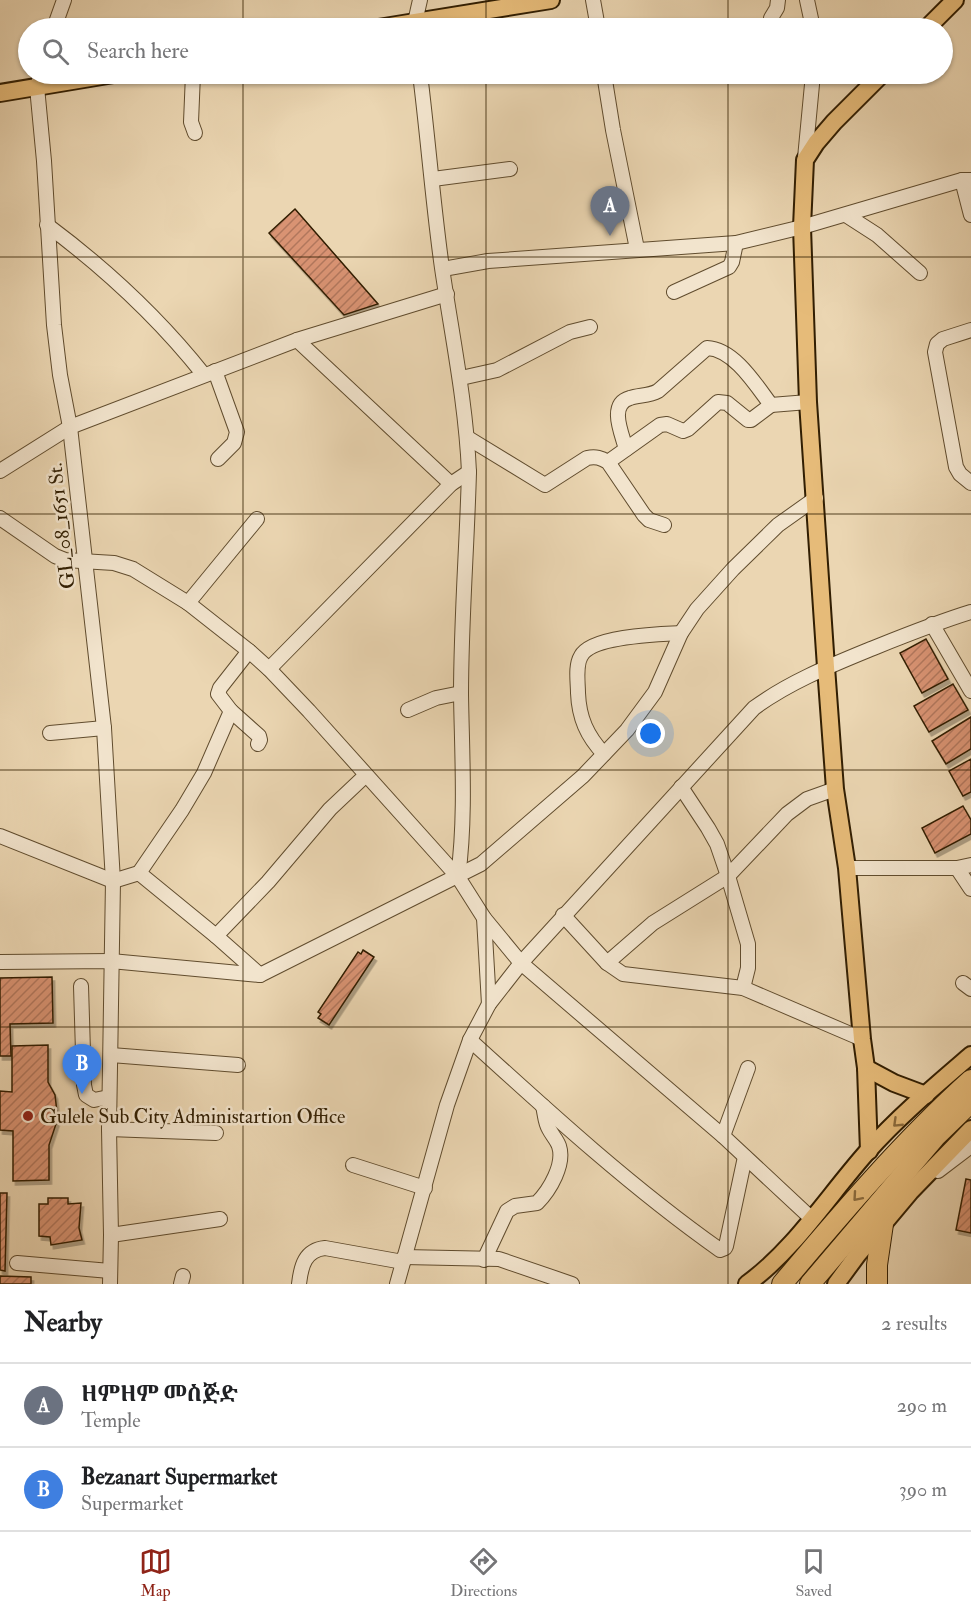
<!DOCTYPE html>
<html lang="en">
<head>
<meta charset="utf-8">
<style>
  :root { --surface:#fff; --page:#f6f6f6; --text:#202124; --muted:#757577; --line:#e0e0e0; --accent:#8f2418 }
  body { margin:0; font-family:"IM FELL Double Pica","Noto Serif Ethiopic",serif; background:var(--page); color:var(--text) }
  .you { position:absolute; left:651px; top:734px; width:21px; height:21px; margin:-15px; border:4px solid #fff; border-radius:50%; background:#1a73e8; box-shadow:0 0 0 9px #1a73e833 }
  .badge { display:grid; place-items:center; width:39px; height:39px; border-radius:50%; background:var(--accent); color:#fff; font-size:20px; font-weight:700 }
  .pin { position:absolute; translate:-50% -50px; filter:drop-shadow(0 2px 3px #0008) }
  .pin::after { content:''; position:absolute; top:32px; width:21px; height:18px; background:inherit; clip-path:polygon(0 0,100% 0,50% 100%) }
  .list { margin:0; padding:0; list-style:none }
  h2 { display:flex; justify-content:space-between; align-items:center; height:78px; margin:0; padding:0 24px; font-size:26px }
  h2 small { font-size:20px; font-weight:400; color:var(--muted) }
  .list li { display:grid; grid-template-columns:39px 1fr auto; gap:18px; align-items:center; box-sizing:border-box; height:84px; padding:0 24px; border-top:2px solid var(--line) }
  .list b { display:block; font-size:22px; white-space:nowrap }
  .list p { margin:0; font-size:20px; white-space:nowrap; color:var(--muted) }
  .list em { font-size:20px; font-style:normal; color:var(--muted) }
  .icon { flex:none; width:33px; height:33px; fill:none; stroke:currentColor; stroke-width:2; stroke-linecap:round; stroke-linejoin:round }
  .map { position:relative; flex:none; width:971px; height:1284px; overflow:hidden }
  .search { position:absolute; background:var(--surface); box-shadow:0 2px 4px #0004; left:18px; right:18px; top:18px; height:66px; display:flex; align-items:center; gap:15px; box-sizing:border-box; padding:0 21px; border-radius:33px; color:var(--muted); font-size:22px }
  .sheet { height:246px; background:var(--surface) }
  nav { display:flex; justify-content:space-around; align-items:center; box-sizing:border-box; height:84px; border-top:2px solid var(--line); background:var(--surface); font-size:16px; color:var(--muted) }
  nav a { display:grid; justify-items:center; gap:3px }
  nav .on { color:var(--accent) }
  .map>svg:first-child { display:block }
  .building { fill:url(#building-hatch); stroke:#311e02; stroke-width:1.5; filter:url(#shadow) }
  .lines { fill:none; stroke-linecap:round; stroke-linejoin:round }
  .minor-casing { stroke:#604c2e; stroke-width:16 }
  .major-casing { stroke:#311e02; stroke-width:20 }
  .highway-casing { stroke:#311e02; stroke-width:22 }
  .minor { stroke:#f2e4cd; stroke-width:14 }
  .major { stroke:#e6bb79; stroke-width:16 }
  .highway { stroke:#e6bb79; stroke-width:20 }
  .oneway { stroke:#8c6c3e }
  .grid { fill:none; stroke:#311e02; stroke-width:1.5; stroke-opacity:0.55 }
  .poi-dot { fill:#8f2418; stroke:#f2e4cd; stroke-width:2 }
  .labels { text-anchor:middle; stroke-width:5; stroke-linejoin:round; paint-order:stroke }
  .street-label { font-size:20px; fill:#311e02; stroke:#f2e4cd }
  .poi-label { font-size:20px; fill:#311e02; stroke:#f2e4cd; text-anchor:start }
</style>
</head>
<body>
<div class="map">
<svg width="971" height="1284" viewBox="0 0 971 1284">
  <defs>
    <pattern id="building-hatch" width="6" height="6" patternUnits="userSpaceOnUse" patternTransform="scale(1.5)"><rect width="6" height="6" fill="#d99373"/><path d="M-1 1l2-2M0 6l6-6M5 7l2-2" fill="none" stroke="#b1775c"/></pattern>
    <filter id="shadow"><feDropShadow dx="2.5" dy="4" stdDeviation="0" flood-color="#0004"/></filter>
  </defs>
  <rect width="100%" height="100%" fill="#ebd6b2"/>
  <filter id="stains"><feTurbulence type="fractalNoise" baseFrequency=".00333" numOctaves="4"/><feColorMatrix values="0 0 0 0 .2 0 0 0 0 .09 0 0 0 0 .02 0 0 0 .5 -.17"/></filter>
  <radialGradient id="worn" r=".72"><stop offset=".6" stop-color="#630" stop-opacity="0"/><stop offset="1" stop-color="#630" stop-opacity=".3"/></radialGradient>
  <g class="building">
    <polygon points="295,209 378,304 344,315 269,233"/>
    <polygon points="926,639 948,679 922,693 900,653"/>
    <polygon points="953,684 968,710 929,732 914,706"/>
    <polygon points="971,717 971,749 946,764 932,741"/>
    <polygon points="971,759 971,792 963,796 949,771"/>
    <polygon points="963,806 971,820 971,834 935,853 922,828"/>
    <polygon points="363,950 374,957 329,1025 318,1018 321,1014 318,1012 358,952 361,954"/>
    <polygon points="52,977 53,1023 10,1024 11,1056 0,1056 0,978"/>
    <polygon points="48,1045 48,1082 55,1095 57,1112 57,1121 49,1145 49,1180 13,1181 13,1131 0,1130 0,1091 12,1092 12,1046"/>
    <polygon points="966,1179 971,1180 971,1233 956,1230"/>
    <polygon points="0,1193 7,1193 5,1271 0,1270"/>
    <polygon points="48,1198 68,1198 68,1204 81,1203 79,1228 82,1240 51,1245 50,1237 39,1236 39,1204 48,1204"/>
    <polygon points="0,1276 31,1277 31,1284 0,1284"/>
  </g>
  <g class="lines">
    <defs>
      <g id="minor">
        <polyline points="593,0 598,28"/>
        <polyline points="807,0 813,28"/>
        <polyline points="771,18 777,8 778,0"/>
        <polyline points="54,28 64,0"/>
        <polyline points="415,28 415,22 420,0"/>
        <polyline points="41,74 37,87 44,161 54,325 60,375 70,427 104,728 113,881 109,1129 111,1235 110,1284"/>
        <polyline points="193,74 191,122 195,133"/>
        <path d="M420,74c8,64 13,130 22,194 10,68 24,135 27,204 -2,74 -8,149 -8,223 1,61 5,122 -3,182"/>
        <polyline points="604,74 613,130 637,249"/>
        <polyline points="805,158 813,74"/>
        <polyline points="433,179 510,169"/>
        <polyline points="962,180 971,215"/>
        <polyline points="846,215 877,235 920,273"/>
        <path d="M47,225c59,44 111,92 157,150"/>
        <polyline points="443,269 488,261 736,243 802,227 962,180 971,180"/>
        <polyline points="674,292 729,267 732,262 736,243"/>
        <polyline points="971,330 943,339 937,344 935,352 956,467 960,474 971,483"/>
        <polyline points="297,340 451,484"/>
        <polyline points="215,371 237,432 234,443 218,459"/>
        <polyline points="461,378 497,370 570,332 590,327"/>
        <path d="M468,438l77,47 42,-27c9,-2 14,0 21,4l36,53 5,5 15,5"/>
        <path d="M626,449c-4,-15 -18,-45 4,-51 9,-3 19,-2 28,-7l49,-43c27,1 49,37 64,57l37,-3"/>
        <polyline points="608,462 660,425 667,424 683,431 688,429 718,402 727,403 748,420 751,420 771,405"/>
        <polyline points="0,471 70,427 297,340 447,294"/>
        <polyline points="0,518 55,556 65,560 114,563 133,569 188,603 249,651 269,669 309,711 458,877 484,918 521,963 723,1136 812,1219"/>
        <polyline points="188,603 257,519"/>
        <polyline points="932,624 971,691"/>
        <polyline points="269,669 451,484 469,472"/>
        <polyline points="408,710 436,698 461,693"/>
        <polyline points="231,711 259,736 260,740 258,744"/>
        <polyline points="50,733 104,728"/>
        <path d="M604,754c-17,-18 -25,-36 -26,-61 0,-11 -3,-27 3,-37 10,-20 78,-22 100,-23"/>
        <polyline points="681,787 708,828 717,844 728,876 748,944 748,968 743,988"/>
        <polyline points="0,836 113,881 139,873 216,936"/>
        <polyline points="847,868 957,868 971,865"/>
        <polyline points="957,868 971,889"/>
        <polyline points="139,873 182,810 204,773 231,711 218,694 220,688 249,651"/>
        <polyline points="563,915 607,963 623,974 743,988 862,1039"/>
        <polyline points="484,918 489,1004"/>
        <polyline points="0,962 111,961 260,975 481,864 583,776 627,730 655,692 681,633 697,609 733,569 778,525 816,498"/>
        <polyline points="607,963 653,923 728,876 787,814 807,799 835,789"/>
        <polyline points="260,975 216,936 268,882 330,809 366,775"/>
        <polyline points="963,983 971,989"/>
        <polyline points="81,986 84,1085 86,1095 94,1100 109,1097"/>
        <path d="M470,1040c79,72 162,148 250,210l5,-2 1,-2 19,-89"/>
        <polyline points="111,1055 238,1065"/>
        <polyline points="109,1129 216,1133"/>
        <polyline points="723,1136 748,1068"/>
        <polyline points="353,1165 425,1188"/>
        <polyline points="938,1171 971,1146"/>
        <polyline points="111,1235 220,1219"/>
        <polyline points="404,1257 499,1259 572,1284"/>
        <path d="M484,1260l23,-49 8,-5 22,-3c13,-13 28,-39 22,-57 -2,-6 -7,-11 -10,-17 -4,-6 -4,-15 -6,-23"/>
        <polyline points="17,1263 110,1271"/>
        <polyline points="181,1284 183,1276"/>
        <path d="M299,1284c2,-18 6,-34 26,-36l78,14"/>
        <path d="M397,1284l50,-179 23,-65 19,-36 32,-41 233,-255c34,-25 73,-41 112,-57 35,-14 69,-28 105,-39"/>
      </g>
      <g id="major">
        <polyline points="378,28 551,0"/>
        <polyline points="927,28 955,0"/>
        <polyline points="0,93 114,74"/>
        <polyline points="866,1068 894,1083 926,1095"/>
        <polyline points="869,1151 866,1068 862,1039 847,868 835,789 826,667 808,402 802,227 805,160 816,143 834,122 882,74"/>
        <path d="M747,1284c48,-35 81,-88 120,-132 31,-35 68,-66 104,-97"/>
        <polyline points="836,1284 858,1254 910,1192 971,1129"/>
      </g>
      <g id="highway">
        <path d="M782,1284c60,-71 120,-142 189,-204"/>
        <polyline points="810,1284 936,1136 971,1102"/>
        <polyline points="877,1284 877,1265 883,1224"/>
      </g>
    </defs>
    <use href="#minor" class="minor-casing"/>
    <use href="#major" class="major-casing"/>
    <use href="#highway" class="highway-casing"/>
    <use href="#minor" class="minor"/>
    <use href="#major" class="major"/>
    <use href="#highway" class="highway"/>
  </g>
  <defs><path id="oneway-chevron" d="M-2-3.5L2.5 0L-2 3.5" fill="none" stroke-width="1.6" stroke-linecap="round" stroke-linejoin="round" transform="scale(1.5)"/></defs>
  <g class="oneway">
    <use href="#oneway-chevron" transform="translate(897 1123) rotate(136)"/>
    <use href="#oneway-chevron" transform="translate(857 1197) rotate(131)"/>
  </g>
  <path class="grid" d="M243,0v28M486,0v28M728,0v28M243,74v1210M486,74v1210M728,74v1210M0,257h971M0,514h971M0,770h971M0,1027h971"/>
  <circle class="poi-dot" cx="28" cy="1116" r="6"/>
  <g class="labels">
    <g class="street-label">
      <text transform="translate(61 526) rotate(-96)" y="7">GL_08_1651 St.</text>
    </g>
    <g class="poi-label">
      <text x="40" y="1123">Gulele Sub City Administartion Office</text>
    </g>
  </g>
  <rect width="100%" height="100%" filter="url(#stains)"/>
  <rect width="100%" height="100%" fill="url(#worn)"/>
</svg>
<div class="you"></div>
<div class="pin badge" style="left:610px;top:236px;background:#6b7280">A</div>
<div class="pin badge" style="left:82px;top:1094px;background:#3f7fe0">B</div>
<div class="search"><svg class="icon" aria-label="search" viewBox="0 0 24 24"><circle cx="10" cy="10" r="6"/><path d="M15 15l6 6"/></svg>Search here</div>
</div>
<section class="sheet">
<h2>Nearby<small>2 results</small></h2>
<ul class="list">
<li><span class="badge" style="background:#6b7280">A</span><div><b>ዘምዘም መስጅድ</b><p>Temple</p></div><em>290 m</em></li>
<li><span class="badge" style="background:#3f7fe0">B</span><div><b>Bezanart Supermarket</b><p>Supermarket</p></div><em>390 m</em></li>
</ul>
</section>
<nav>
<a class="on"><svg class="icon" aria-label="map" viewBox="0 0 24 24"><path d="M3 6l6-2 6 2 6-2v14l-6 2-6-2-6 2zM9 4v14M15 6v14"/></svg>Map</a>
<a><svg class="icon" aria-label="directions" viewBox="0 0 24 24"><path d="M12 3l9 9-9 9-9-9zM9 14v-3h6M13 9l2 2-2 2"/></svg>Directions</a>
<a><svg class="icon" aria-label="saved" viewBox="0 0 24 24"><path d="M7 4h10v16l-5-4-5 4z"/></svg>Saved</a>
</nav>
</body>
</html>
